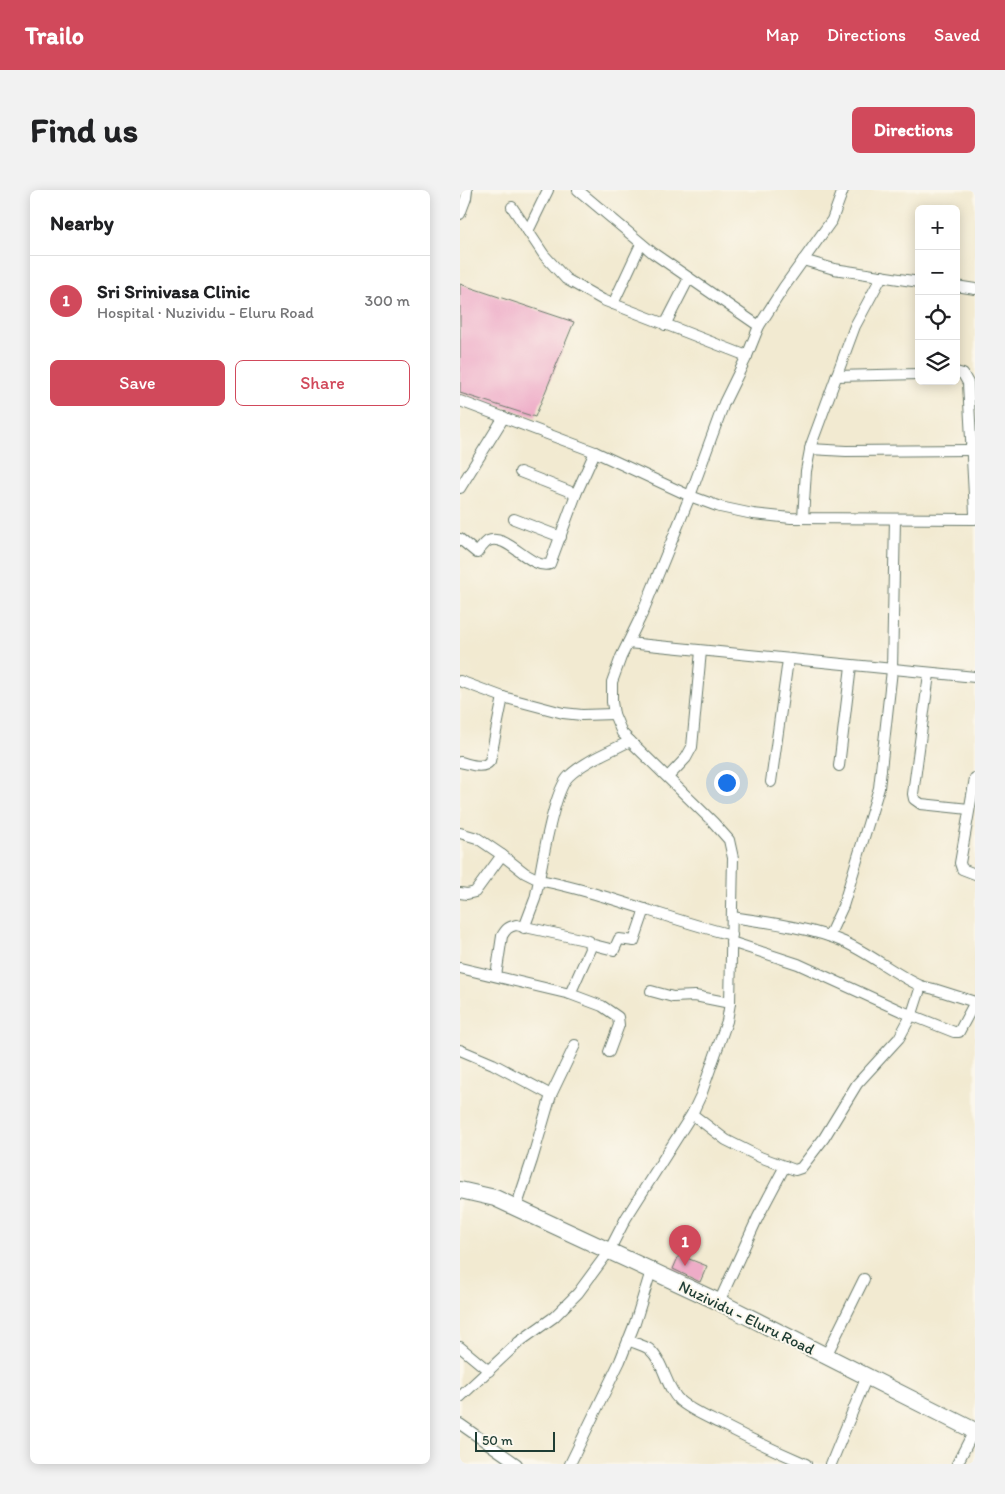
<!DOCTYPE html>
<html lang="en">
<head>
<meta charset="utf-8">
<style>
  :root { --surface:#fff; --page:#f2f2f2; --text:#202124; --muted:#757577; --line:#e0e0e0; --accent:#d1495b }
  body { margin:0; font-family:Itim,sans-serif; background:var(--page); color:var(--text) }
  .controls { position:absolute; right:15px; top:15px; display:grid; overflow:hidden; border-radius:8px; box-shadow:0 2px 12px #0003 }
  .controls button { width:45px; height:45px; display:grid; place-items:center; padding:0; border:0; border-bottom:1px solid var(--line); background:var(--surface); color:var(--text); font:25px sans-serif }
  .scale { position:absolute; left:15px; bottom:12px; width:80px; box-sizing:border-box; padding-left:5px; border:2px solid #1f3d34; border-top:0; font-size:14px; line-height:18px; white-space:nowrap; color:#1f3d34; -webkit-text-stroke:4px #fbf7ec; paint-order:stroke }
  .you { position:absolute; left:266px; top:592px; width:18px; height:18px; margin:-12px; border:4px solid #fff; border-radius:50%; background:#1a73e8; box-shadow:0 0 0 8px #1a73e833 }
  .badge { display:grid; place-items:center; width:32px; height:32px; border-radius:50%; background:var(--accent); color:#fff; font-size:16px; font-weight:700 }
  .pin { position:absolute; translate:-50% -41px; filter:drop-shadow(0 1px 2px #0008) }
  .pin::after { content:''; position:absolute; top:26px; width:18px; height:15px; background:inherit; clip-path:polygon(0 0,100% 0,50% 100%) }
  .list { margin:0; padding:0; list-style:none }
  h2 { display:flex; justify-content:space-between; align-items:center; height:65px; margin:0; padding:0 20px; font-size:21px }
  h2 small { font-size:16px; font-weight:400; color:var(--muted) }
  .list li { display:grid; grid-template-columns:32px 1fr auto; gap:15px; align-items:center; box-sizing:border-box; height:90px; padding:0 20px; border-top:1px solid var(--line) }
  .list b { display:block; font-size:19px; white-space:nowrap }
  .list p { margin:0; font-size:16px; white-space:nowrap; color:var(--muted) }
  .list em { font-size:16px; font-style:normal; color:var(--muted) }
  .actions { display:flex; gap:10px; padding:15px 20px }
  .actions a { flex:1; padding:11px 0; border:1px solid var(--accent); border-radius:8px; text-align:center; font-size:18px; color:var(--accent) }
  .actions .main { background:var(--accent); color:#fff }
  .icon { flex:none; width:28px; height:28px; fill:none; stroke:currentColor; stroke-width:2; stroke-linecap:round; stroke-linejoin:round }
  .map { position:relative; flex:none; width:515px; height:1274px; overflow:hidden; border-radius:8px }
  header { display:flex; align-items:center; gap:30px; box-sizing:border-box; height:70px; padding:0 25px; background:var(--accent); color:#fff }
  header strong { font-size:24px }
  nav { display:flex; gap:28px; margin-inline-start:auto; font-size:18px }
  .intro { display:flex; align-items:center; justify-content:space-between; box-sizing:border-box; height:120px; padding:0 30px }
  h1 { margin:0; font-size:35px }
  .button { padding:12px 22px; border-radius:8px; background:var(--accent); color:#fff; font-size:18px; font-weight:700 }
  main { display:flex; gap:30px; padding:0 30px }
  aside { flex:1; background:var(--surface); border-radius:8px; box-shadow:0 2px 12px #0003 }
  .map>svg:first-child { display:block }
  .building { fill:#eeacc7 }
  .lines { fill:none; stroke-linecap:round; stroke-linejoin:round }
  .minor-casing { stroke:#697a6b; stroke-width:12 }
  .primary-casing { stroke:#697a6b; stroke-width:18 }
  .minor { stroke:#fff; stroke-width:10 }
  .primary { stroke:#fff; stroke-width:16 }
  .labels { text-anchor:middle; stroke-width:4; stroke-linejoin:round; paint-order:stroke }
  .street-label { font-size:16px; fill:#1f3d34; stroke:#fbf7ec }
</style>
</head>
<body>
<header>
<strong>Trailo</strong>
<nav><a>Map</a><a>Directions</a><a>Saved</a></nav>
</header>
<div class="intro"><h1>Find us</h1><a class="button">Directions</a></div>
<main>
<aside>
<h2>Nearby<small></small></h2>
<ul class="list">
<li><span class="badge">1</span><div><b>Sri Srinivasa Clinic</b><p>Hospital · Nuzividu - Eluru Road</p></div><em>300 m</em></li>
</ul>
<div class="actions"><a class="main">Save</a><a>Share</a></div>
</aside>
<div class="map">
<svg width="515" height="1274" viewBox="0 0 515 1274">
  <rect width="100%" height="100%" fill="#fbf7ec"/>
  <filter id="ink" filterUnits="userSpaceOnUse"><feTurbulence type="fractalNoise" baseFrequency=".02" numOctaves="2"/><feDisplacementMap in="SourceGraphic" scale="10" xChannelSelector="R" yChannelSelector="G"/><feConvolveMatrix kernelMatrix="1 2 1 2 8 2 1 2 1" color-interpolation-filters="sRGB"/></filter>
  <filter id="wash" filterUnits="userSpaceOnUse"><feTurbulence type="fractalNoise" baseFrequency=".0096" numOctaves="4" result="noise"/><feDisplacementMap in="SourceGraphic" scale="20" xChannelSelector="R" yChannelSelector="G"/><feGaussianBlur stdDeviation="1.12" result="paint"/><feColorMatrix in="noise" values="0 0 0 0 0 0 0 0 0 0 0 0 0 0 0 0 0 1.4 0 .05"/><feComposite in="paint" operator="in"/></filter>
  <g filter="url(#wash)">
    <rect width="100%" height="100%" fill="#f2ead1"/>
    <g id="blocks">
      <g class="building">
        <polygon points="0,94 114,132 75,227 0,203"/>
        <polygon points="219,1065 247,1076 240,1092 213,1079"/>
      </g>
    </g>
  </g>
  <g filter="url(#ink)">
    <use href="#blocks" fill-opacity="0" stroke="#697a6b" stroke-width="1"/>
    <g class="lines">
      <defs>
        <g id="minor">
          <polyline points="118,0 193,63 299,136"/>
          <polyline points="52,17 84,65 106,89 143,110 287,166"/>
          <polyline points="0,24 6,8 7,0"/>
          <polyline points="68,41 88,0"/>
          <polyline points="343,70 374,79 459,92"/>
          <polyline points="496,96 515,99"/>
          <polyline points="153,114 181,54"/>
          <polyline points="205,135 229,88"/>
          <polyline points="496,182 503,184 508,193 515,324"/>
          <polyline points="376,186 459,184"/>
          <polyline points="0,211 135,262 230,306 260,317 293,324 331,328 515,329"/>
          <polyline points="350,259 386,261 511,260"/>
          <polyline points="60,282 116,304"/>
          <polyline points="0,298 44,227"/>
          <polyline points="343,328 346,281 351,255 395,136 422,86"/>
          <polyline points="54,329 101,347"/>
          <path d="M0,349l17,14c3,-4 7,-9 11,-12 19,-9 43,30 62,23l26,-70 19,-42"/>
          <polyline points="168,453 515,487"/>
          <polyline points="469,484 453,604 454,609 461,614 509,619"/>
          <polyline points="0,491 43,507 103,523 122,525 154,524"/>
          <path d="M170,551c-21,11 -44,19 -61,35 -15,14 -26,82 -30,104 66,13 128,39 193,55"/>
          <path d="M0,572c10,2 23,8 30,-1l13,-64"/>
          <polyline points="379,576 391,476"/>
          <polyline points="208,587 226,568 232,557 241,461"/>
          <polyline points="515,588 500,673 502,679 515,684"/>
          <polyline points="311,592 328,470"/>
          <polyline points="0,643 17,648 42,665"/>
          <polyline points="0,703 7,704 15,702 42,665 65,683 79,690 75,709 64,738"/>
          <path d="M272,727c34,5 81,11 112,25 27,12 50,32 77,44l13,3 41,13"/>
          <polyline points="369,746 383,716 419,598 432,480 435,329"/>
          <polyline points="271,752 338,774 441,821 494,842 499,842 515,812"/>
          <polyline points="130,754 154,760 159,749 174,751 185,719"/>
          <polyline points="0,778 110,804 142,816 158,827 159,835 149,862"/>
          <path d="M36,786l6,-40c4,-7 6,-9 14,-11l69,15 4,1 1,8 -20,45"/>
          <polyline points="191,801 213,807 235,806 270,813"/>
          <polyline points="0,860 33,874 91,905"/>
          <polyline points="232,924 266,950 300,967 335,980 341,978 364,948 397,894 439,848 452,824 461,796"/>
          <polyline points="56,1018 72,970 91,905 115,855"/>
          <polyline points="259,1112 298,1027 325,976"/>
          <path d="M168,1150c6,3 15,5 21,9 16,14 16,38 31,52 12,10 29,17 43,24 27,14 55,27 83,39"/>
          <polyline points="0,1157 29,1181"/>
          <polyline points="366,1166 404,1089"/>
          <polyline points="0,1207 59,1152 94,1127 118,1103 149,1061 166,1028 232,924 241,905 267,831 270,813 273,668 269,650 253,632 162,543 154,524 152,512 152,492 161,467 182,424 230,306 264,213 287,166 299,136 324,97 372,30 383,0"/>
          <polyline points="0,1234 57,1274"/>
          <polyline points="110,1274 160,1171 175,1133 191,1081"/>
          <polyline points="371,1274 407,1186"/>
          <polyline points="497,1274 515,1239"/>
        </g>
        <polyline id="primary" points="0,1000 35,1008 259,1112 515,1241"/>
      </defs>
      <use href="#minor" class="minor-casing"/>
      <use href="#primary" class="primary-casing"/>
      <use href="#minor" class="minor"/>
      <use href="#primary" class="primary"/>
    </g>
  </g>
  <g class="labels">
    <g class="street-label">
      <text transform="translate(287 1127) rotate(26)" y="6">Nuzividu - Eluru Road</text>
    </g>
  </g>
</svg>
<div class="controls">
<button>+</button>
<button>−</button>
<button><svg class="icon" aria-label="locate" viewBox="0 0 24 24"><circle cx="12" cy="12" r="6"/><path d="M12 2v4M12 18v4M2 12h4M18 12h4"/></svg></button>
<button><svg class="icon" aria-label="layers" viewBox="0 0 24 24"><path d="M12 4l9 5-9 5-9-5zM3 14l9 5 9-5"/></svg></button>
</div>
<div class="scale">50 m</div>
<div class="you"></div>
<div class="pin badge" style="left:225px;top:1076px">1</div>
</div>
</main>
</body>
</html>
